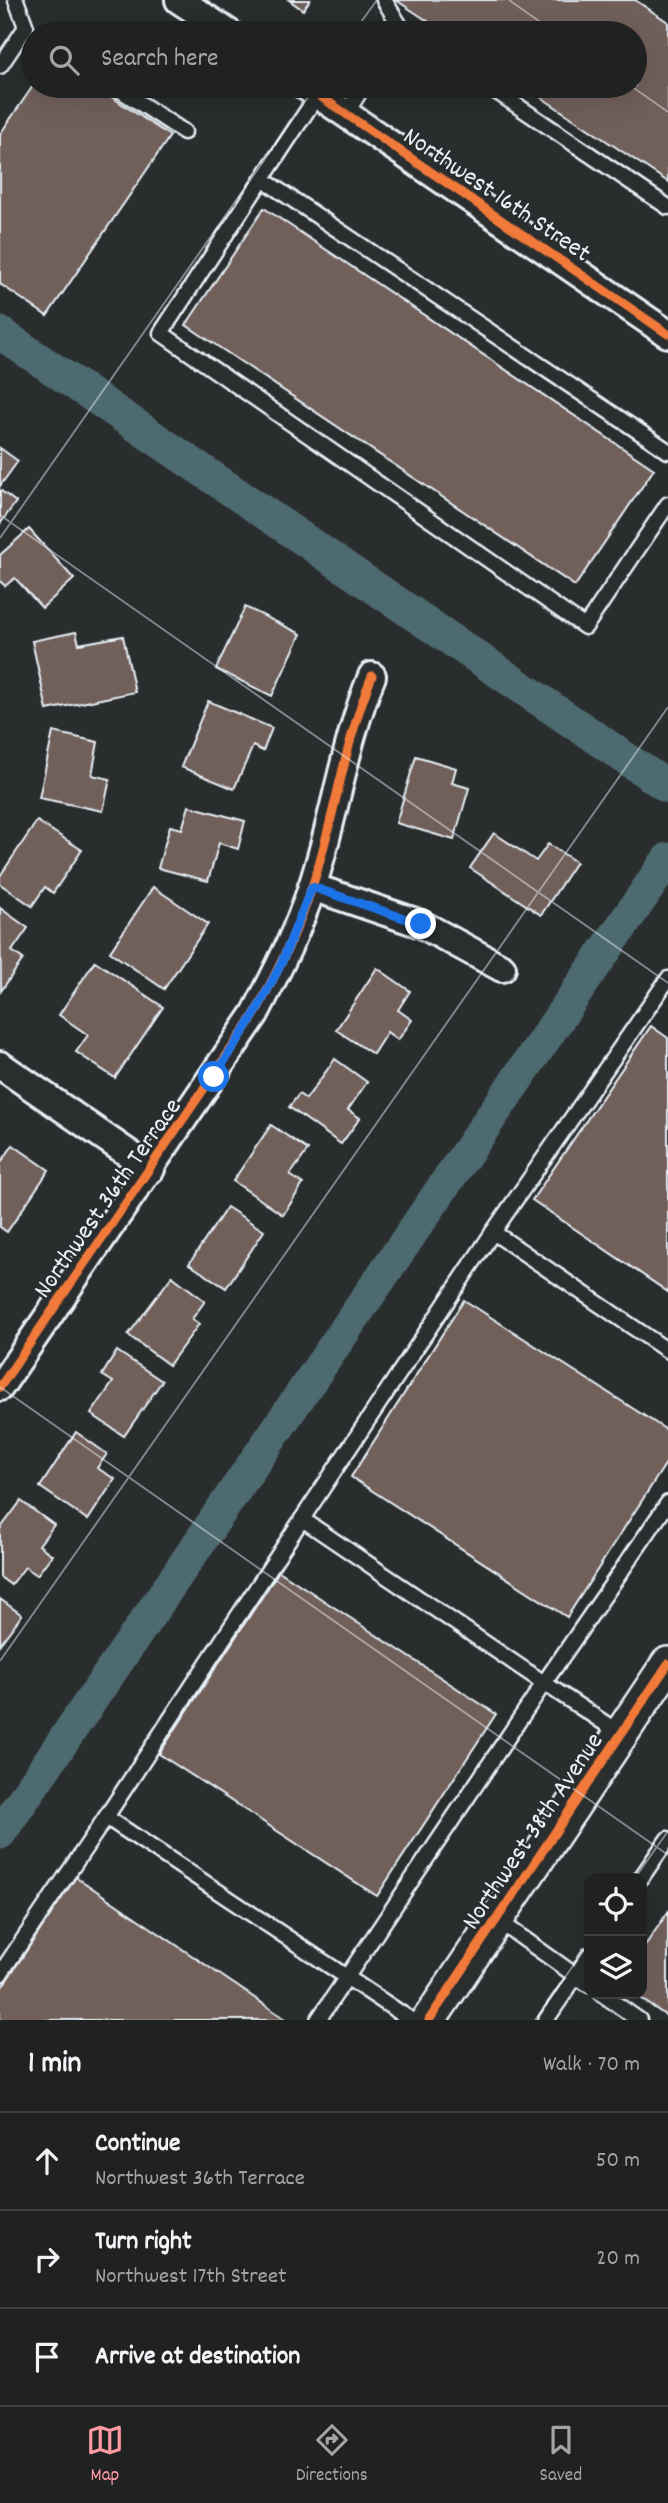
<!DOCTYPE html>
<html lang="en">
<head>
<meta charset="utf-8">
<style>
  :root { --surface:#202222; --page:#282a2a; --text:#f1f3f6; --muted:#a2a4a5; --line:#3d3f40; --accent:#ff9aa2 }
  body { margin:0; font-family:Dekko,sans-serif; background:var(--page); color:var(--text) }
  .controls { position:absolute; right:21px; bottom:21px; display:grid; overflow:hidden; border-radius:14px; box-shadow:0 7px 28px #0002 }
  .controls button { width:63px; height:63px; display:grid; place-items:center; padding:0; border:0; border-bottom:2px solid var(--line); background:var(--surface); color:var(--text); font:35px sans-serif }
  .stop { position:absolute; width:21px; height:21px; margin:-16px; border:5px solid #1a73e8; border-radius:50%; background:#fff }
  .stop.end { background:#1a73e8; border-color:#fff; box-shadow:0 2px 7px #0008 }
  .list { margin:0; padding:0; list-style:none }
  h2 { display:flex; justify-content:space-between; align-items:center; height:91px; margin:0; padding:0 28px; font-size:30px }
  h2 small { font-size:23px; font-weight:400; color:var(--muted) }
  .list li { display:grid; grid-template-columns:46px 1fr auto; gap:21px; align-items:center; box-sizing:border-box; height:98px; padding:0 28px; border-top:2px solid var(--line) }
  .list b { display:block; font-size:26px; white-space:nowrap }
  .list p { margin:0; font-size:23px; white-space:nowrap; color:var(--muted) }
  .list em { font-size:23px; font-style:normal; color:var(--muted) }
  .icon { flex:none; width:38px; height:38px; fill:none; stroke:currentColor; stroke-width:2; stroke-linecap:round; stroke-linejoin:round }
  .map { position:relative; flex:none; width:668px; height:2020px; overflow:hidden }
  .search { position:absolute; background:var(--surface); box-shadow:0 7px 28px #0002; left:21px; right:21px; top:21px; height:77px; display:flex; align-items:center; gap:18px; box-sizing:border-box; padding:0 24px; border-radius:38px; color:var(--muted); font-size:26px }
  .sheet { height:385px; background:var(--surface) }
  nav { display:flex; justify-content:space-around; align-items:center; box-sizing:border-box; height:98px; border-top:2px solid var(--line); background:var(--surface); font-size:19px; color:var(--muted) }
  nav a { display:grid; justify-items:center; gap:4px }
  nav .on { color:var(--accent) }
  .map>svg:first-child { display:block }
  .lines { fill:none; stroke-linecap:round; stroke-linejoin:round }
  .canal { stroke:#4d6b6f; stroke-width:33 }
  .building { fill:#715f5a; stroke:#e8f1f8; stroke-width:2 }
  .service-casing { stroke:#e8f1f8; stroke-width:19 }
  .minor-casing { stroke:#e8f1f8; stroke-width:32 }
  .tertiary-casing { stroke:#e8f1f8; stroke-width:38 }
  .service { stroke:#2a2d2e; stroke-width:14 }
  .minor { stroke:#2a2d2e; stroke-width:26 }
  .tertiary { stroke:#2a2d2e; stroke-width:33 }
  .cycleway-casing { stroke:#2a2d2e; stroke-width:13 }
  .cycleway { stroke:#f17a3a; stroke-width:9 }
  .route { stroke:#1a73e8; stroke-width:9 }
  .ticks { fill:none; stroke:#e8f1f8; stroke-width:2; stroke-opacity:0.45 }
  .labels { text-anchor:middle; stroke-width:5; stroke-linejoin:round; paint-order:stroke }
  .street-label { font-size:26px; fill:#e8f1f8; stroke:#2a2d2e }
</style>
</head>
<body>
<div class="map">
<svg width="668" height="2020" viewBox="0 0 668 2020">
  <rect width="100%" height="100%" fill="#2a2d2e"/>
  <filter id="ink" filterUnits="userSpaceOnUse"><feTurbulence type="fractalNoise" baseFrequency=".0143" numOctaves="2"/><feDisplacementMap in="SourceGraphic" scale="14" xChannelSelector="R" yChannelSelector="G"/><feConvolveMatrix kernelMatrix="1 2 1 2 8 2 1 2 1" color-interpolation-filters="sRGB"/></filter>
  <g filter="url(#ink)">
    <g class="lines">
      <g class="canal">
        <polyline points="0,333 668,787"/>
        <polyline points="0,1833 668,859"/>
      </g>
    </g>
    <g class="building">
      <polygon points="289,0 310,0 303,10"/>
      <polygon points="396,0 635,0 668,22 668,182 524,86 635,86 635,33 446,33"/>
      <polygon points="33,86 95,86 170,136 47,316 0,284 0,134"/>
      <polygon points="264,208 654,469 575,586 186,325"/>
      <polygon points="0,448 18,461 0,486"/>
      <polygon points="0,490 16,502 0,524"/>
      <polygon points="29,529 74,579 42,608 15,578 5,586 0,581 0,555"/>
      <polygon points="245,607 301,634 272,696 216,669"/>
      <polygon points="76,632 79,644 123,636 135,692 47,710 32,641"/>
      <polygon points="208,701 272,728 263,751 253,746 234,789 181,767"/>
      <polygon points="53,732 98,742 92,775 110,779 103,811 39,798"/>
      <polygon points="416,756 456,768 452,783 469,788 454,840 396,823"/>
      <polygon points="189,806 245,821 238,849 219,843 208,881 158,868 170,826 182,829"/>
      <polygon points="37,821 82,850 53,893 45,887 32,906 0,884 0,876"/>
      <polygon points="494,833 536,861 548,844 576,862 541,915 470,868"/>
      <polygon points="153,887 208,924 164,989 110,952"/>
      <polygon points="0,908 28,928 12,951 23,959 1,991"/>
      <polygon points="95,961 163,1007 115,1078 76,1052 88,1035 59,1015"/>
      <polygon points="377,968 410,991 398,1010 412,1020 398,1040 387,1032 373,1054 336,1030"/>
      <polygon points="651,1026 668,1038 668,1292 532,1200"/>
      <polygon points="335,1059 367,1082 348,1110 360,1118 341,1144 289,1107 299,1094 306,1099"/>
      <polygon points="271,1125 308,1150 290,1175 303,1184 283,1215 233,1181"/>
      <polygon points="13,1145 49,1170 7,1232 0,1227 0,1164"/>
      <polygon points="227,1207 264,1231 226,1288 189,1264"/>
      <polygon points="172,1276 205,1301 192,1319 199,1324 169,1365 128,1335"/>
      <polygon points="464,1300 668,1431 668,1460 567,1617 351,1477"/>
      <polygon points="117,1351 162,1381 124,1436 91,1414 113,1382 102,1375"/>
      <polygon points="76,1432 107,1454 97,1468 115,1479 88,1520 40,1487"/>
      <polygon points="21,1501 54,1525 39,1545 52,1555 37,1575 25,1567 11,1585 0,1577 0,1529"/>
      <polygon points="279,1571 496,1714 377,1896 159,1754"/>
      <polygon points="0,1599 22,1615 0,1644"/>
      <polygon points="76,1877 287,2020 0,2020 0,1990"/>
      <polygon points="668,1912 668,2017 634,1994 642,1994 642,1950"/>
    </g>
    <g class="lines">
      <defs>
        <g id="service">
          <polyline points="384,0 400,26"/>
          <polyline points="0,66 26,27 16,0"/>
          <polyline points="114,86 184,132"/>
          <polyline points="488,86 668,207"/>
          <polyline points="318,94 161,333 585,627 668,504"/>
          <polyline points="346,114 363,86"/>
          <polyline points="262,179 668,451"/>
          <polyline points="493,1232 668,1351"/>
          <polyline points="302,1519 493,1232 668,979"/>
          <polyline points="621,1734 544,1683 668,1503"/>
          <polyline points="106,1817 302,1519 544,1683 318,2020"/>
          <polyline points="641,1878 668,1839"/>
          <polyline points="496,1919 576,1976 589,1955"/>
          <polyline points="0,1974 106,1817 411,2020"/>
          <polyline points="602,1994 639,2020"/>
          <polyline points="546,2020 576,1976 589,1985"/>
        </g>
        <g id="minor">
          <polyline points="179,0 229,33"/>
          <polyline points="305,86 668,334"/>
          <polyline points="312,887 421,924 502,968"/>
          <polyline points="0,1065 151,1169"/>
          <path d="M0,1387l255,-373c21,-41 43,-83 57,-127 23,-70 32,-143 60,-211"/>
        </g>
        <polyline id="tertiary" points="429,2020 668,1664"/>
      </defs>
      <use href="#service" class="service-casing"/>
      <use href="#minor" class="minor-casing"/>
      <use href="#tertiary" class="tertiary-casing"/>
      <use href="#service" class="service"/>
      <use href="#minor" class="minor"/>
      <use href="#tertiary" class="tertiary"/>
      <defs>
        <g id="cycleway">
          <polyline points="305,86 668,334"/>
          <path d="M0,1387l255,-373c21,-41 43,-83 57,-127 23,-70 32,-143 60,-211"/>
          <polyline points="429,2020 668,1664"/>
        </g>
      </defs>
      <use href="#cycleway" class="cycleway-casing"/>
      <use href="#cycleway" class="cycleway"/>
    </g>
  </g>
  <g class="lines" filter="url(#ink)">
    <polyline class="route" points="214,1077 255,1014 281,964 312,887 421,924"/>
  </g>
  <path class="ticks" d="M509,0l47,33M353,33l24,-33M631,86l37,26M0,515l668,468M0,538l316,-452M0,1387l668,468M0,1661l668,-954M635,1878l33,-47M535,2020l54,-77"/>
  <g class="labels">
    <g class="street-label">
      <text transform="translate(498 193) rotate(34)" y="9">Northwest 16th Street</text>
      <text transform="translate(106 1197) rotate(-55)" y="9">Northwest 36th Terrace</text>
      <text transform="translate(531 1830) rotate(-56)" y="9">Northwest 38th Avenue</text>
    </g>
  </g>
</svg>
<div class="controls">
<button><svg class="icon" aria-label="locate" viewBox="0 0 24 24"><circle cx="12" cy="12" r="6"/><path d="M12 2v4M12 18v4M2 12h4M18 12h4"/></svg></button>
<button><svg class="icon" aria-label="layers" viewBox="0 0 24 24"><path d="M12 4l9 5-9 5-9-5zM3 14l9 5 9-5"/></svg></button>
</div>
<div class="stop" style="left:214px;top:1077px"></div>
<div class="stop end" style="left:421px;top:924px"></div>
<div class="search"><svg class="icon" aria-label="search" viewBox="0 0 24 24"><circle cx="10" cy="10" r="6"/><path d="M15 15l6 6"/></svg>Search here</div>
</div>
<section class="sheet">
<h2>1 min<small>Walk · 70 m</small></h2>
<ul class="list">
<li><svg class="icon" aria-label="ahead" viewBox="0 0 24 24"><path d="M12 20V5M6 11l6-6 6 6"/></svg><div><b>Continue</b><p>Northwest 36th Terrace</p></div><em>50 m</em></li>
<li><svg class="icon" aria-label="right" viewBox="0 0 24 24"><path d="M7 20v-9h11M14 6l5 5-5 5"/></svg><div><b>Turn right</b><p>Northwest 17th Street</p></div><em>20 m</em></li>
<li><svg class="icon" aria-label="arrive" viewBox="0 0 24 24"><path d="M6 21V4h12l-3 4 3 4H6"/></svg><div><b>Arrive at destination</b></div></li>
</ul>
</section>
<nav>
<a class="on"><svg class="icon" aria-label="map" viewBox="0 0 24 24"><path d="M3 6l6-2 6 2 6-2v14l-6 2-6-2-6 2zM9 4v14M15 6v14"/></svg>Map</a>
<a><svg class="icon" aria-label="directions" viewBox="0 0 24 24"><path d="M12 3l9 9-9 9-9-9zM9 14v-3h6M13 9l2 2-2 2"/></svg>Directions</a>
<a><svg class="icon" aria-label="saved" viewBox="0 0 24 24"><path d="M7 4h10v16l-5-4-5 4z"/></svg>Saved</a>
</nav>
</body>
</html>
